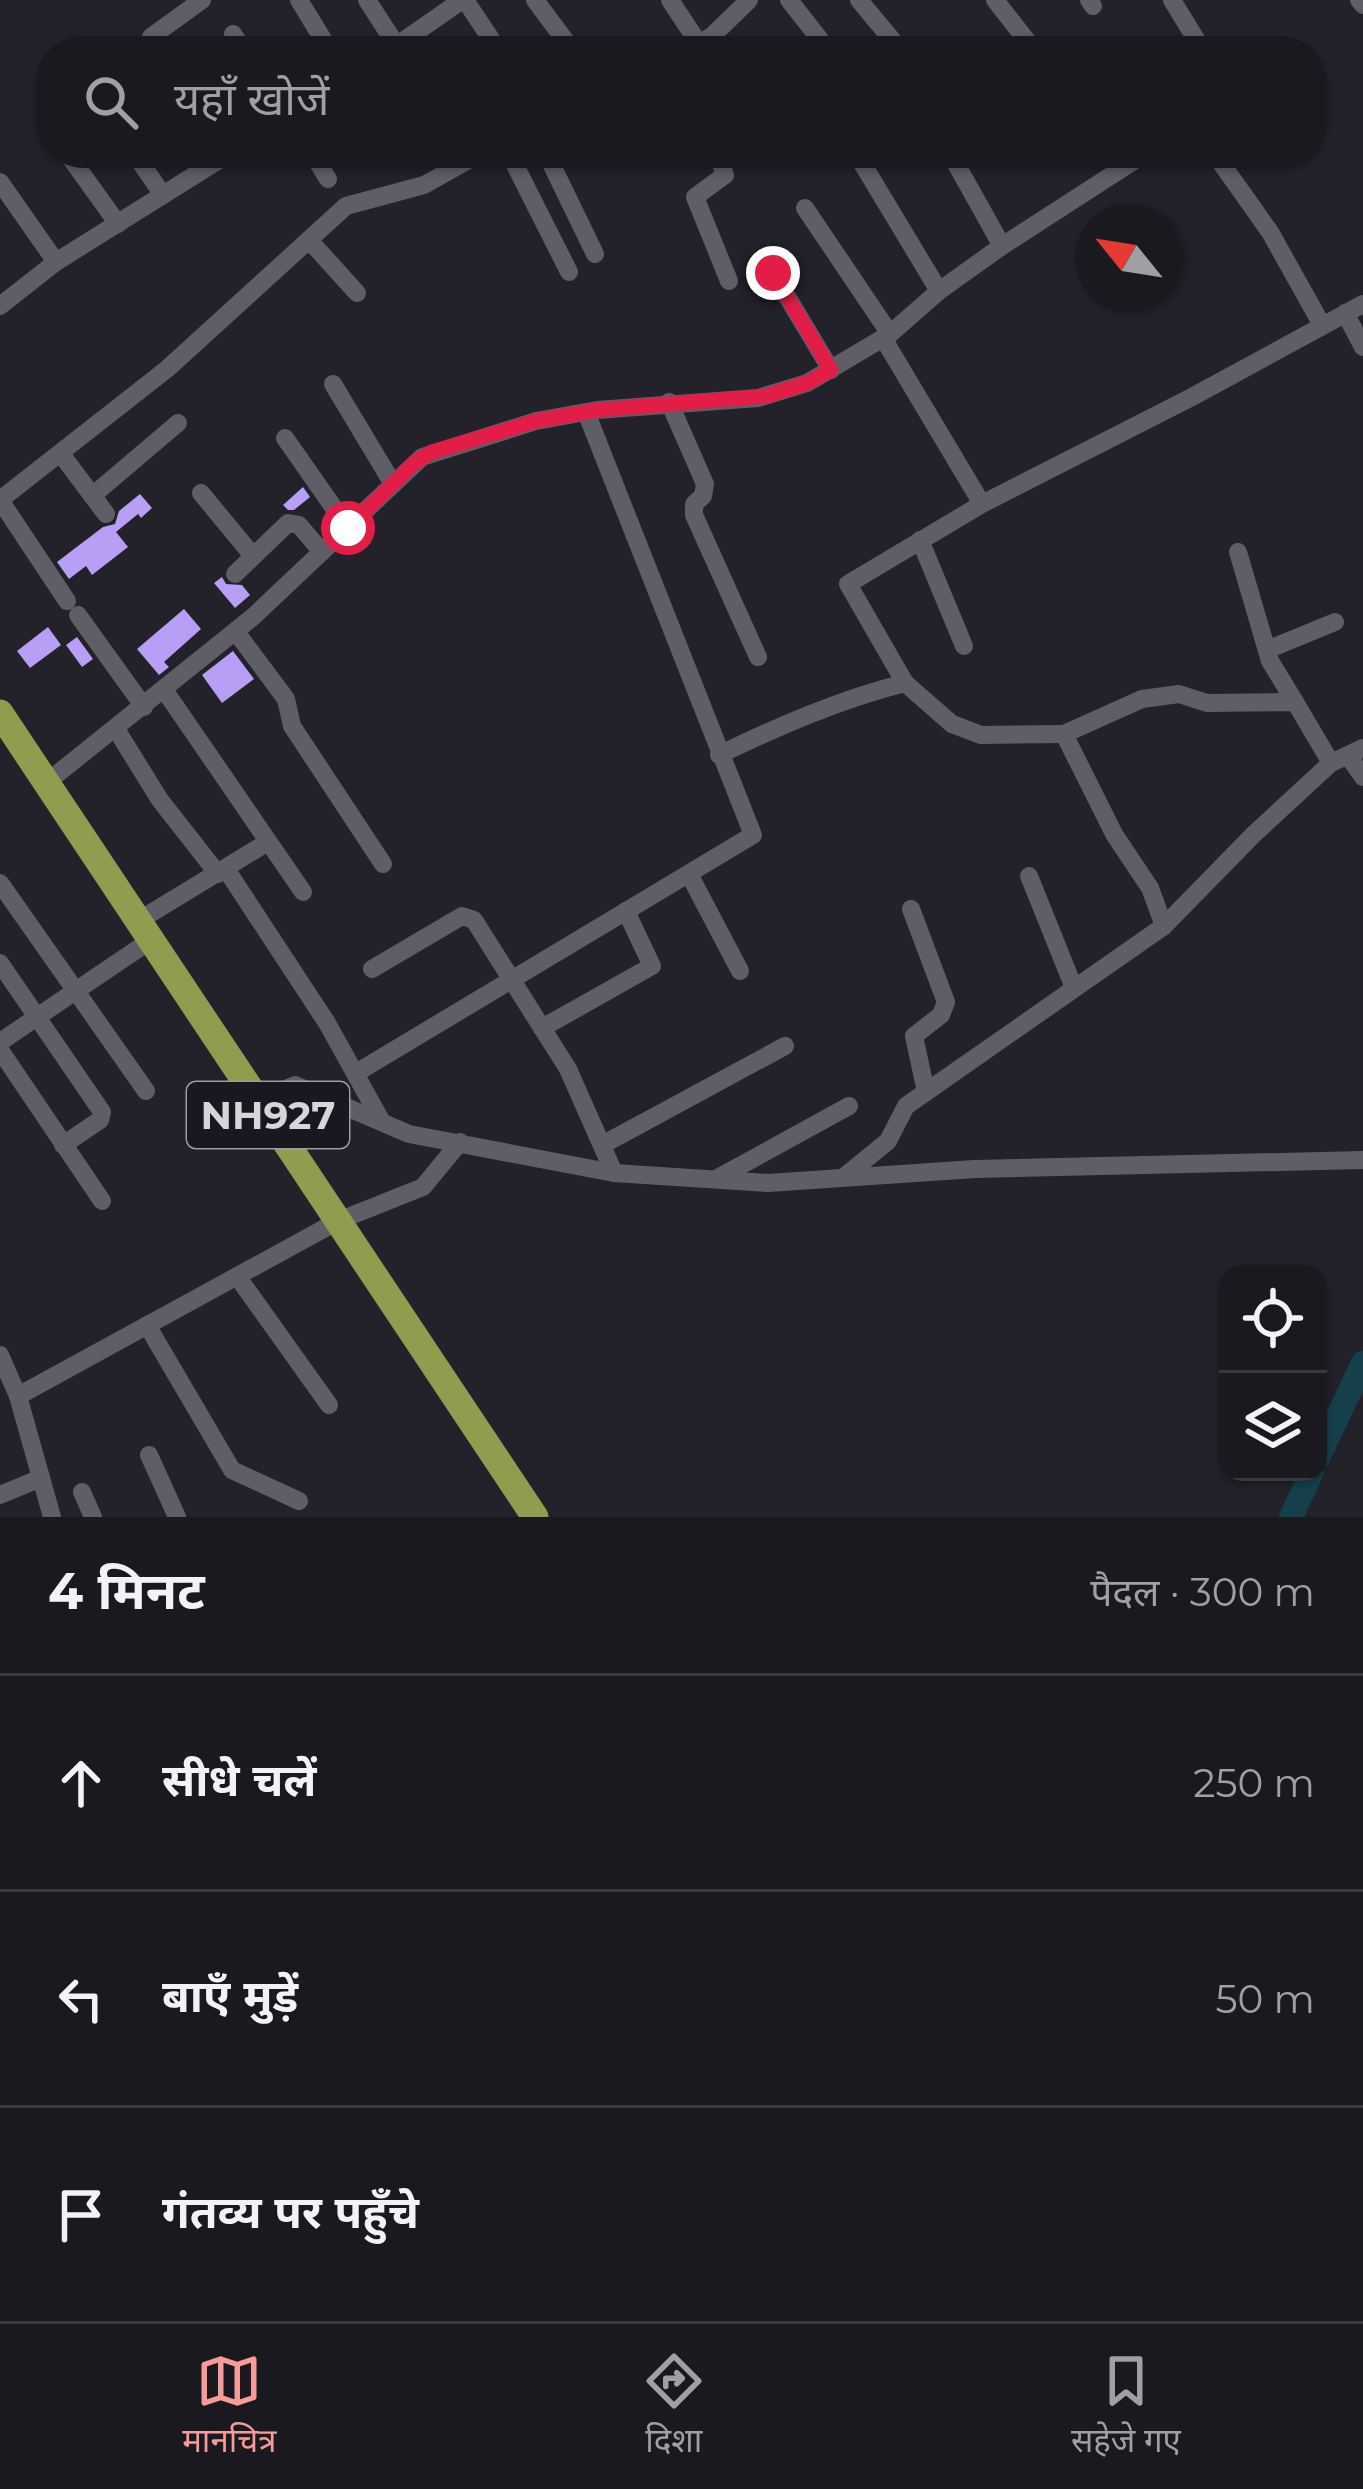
<!DOCTYPE html>
<html lang="hi">
<head>
<meta charset="utf-8">
<style>
  :root { --surface:#1a191f; --page:#27262c; --text:#f1f3f6; --muted:#9fa0a4; --line:#38383d; --accent:#f59b9a }
  body { margin:0; font-family:Montserrat,"Noto Sans Devanagari",sans-serif; background:var(--page); color:var(--text) }
  .controls { position:absolute; right:36px; bottom:36px; display:grid; overflow:hidden; border-radius:24px; box-shadow:0 3px 9px #0004 }
  .controls button { width:108px; height:108px; display:grid; place-items:center; padding:0; border:0; border-bottom:3px solid var(--line); background:var(--surface); color:var(--text); font:60px sans-serif }
  .compass { position:absolute; left:1075px; top:204px; width:108px; height:108px; border-radius:50%; background:var(--surface); box-shadow:0 3px 9px #0004; rotate:300deg }
  .stop { position:absolute; width:36px; height:36px; margin:-27px; border:9px solid #e11d48; border-radius:50%; background:#fff }
  .stop.end { background:#e11d48; border-color:#fff; box-shadow:0 3px 12px #0008 }
  .list { margin:0; padding:0; list-style:none }
  h2 { display:flex; justify-content:space-between; align-items:center; height:156px; margin:0; padding:0 48px; font-size:51px }
  h2 small { font-size:39px; font-weight:400; color:var(--muted) }
  .list li { display:grid; grid-template-columns:78px 1fr auto; gap:36px; align-items:center; box-sizing:border-box; height:216px; padding:0 48px; border-top:3px solid var(--line) }
  .list b { display:block; font-size:45px; white-space:nowrap }
  .list em { font-size:39px; font-style:normal; color:var(--muted) }
  .icon { flex:none; width:66px; height:66px; fill:none; stroke:currentColor; stroke-width:2; stroke-linecap:round; stroke-linejoin:round }
  .map { position:relative; flex:none; width:1363px; height:1517px; overflow:hidden }
  .search { position:absolute; background:var(--surface); box-shadow:0 3px 9px #0004; left:36px; right:36px; top:36px; height:132px; display:flex; align-items:center; gap:30px; box-sizing:border-box; padding:0 42px; border-radius:48px; color:var(--muted); font-size:45px }
  .sheet { height:804px; background:var(--surface) }
  nav { display:flex; justify-content:space-around; align-items:center; box-sizing:border-box; height:168px; border-top:3px solid var(--line); background:var(--surface); font-size:33px; color:var(--muted) }
  nav a { display:grid; justify-items:center; gap:6px }
  nav .on { color:var(--accent) }
  .map>svg:first-child { display:block }
  .lines { fill:none; stroke-linecap:round; stroke-linejoin:round }
  .river { stroke:#163f4c; stroke-width:24 }
  .building { fill:#b99ef5 }
  .minor { stroke:#5f5d66; stroke-width:18 }
  .highway { stroke:#929c4f; stroke-width:27 }
  .route { stroke:#e11d48; stroke-width:15 }
  .labels { text-anchor:middle; stroke-width:12; stroke-linejoin:round; paint-order:stroke }
  .shield { fill:#19171f; stroke:#9d9ca2; stroke-width:3 }
  .shield-label { font-size:39px; font-weight:bold; fill:#d6d5da }
</style>
</head>
<body>
<div class="map">
<svg width="1363" height="1517" viewBox="0 0 1363 1517">
  <rect width="100%" height="100%" fill="#232129"/>
  <g class="lines">
    <g class="river">
      <polyline points="1318,1458 1363,1363"/>
      <polyline points="1291,1517 1312,1472"/>
    </g>
  </g>
  <g class="building">
    <polygon points="303,487 310,497 294,510 288,510 283,505"/>
    <polygon points="140,494 152,508 141,518 138,514 116,532 128,547 92,575 86,566 69,579 57,562 103,527 115,524 119,511"/>
    <polygon points="222,577 226,584 242,585 250,595 235,608 214,583"/>
    <polygon points="184,609 201,629 164,662 169,667 159,675 137,649"/>
    <polygon points="48,627 61,645 30,668 17,651"/>
    <polygon points="77,637 93,659 82,667 66,645"/>
    <polygon points="233,651 254,679 222,703 202,675"/>
  </g>
  <g class="lines">
    <g class="minor">
      <polyline points="299,0 330,51"/>
      <polyline points="367,0 400,51"/>
      <polyline points="465,0 499,51"/>
      <polyline points="535,0 573,51"/>
      <polyline points="670,0 699,44"/>
      <polyline points="789,0 829,51"/>
      <polyline points="859,0 893,41"/>
      <polyline points="995,0 1035,51"/>
      <polyline points="1089,0 1093,6"/>
      <polyline points="1172,0 1200,46"/>
      <polyline points="1359,0 1363,5"/>
      <polyline points="233,34 244,51"/>
      <polyline points="160,51 151,37 202,0"/>
      <polyline points="389,51 462,0"/>
      <polyline points="686,51 712,36 749,0"/>
      <polyline points="67,153 118,224"/>
      <polyline points="134,153 163,195"/>
      <polyline points="312,153 328,179"/>
      <polyline points="509,153 569,272"/>
      <polyline points="546,153 595,254"/>
      <polyline points="717,153 725,175 695,197 729,281"/>
      <polyline points="856,153 939,291"/>
      <polyline points="950,153 1002,246"/>
      <polyline points="1214,153 1270,232 1322,325"/>
      <polyline points="0,182 56,262"/>
      <polyline points="805,208 890,334"/>
      <polyline points="309,240 357,293"/>
      <polyline points="773,273 831,370"/>
      <polyline points="0,306 56,262 230,153"/>
      <polyline points="1345,313 1363,347"/>
      <polyline points="883,338 982,504"/>
      <polyline points="333,384 393,484"/>
      <polyline points="669,402 705,484 703,496 694,504 694,515 758,657"/>
      <polyline points="285,438 348,528"/>
      <polyline points="61,454 106,514"/>
      <polyline points="201,493 253,556"/>
      <polyline points="92,496 178,423"/>
      <polyline points="920,540 964,646"/>
      <polyline points="1238,552 1270,661 1295,702"/>
      <polyline points="235,574 288,523 299,525 322,552"/>
      <polyline points="67,601 0,500 167,369 346,206 424,185 481,153"/>
      <polyline points="78,615 144,707"/>
      <polyline points="236,632 286,699 292,726 383,864"/>
      <polyline points="1267,650 1335,622"/>
      <polyline points="165,691 303,892"/>
      <polyline points="116,729 160,800 218,874"/>
      <polyline points="1064,734 981,735 952,724 905,683 848,584 982,504 1192,397 1363,304"/>
      <path d="M719,755c60,-29 122,-56 186,-72"/>
      <polyline points="1349,757 1363,777"/>
      <polyline points="46,783 254,616 422,457 536,421 597,410 758,398 807,383 890,334 939,291 1002,246 1146,153"/>
      <polyline points="226,869 327,1023 382,1122"/>
      <polyline points="689,874 740,971"/>
      <polyline points="1029,876 1074,988"/>
      <polyline points="0,883 146,1091"/>
      <polyline points="911,909 946,1002 941,1015 914,1036 926,1092"/>
      <polyline points="138,921 268,842"/>
      <polyline points="1164,926 1150,888 1114,834 1064,734 1142,699 1179,694 1207,703 1295,702 1331,763"/>
      <polyline points="0,963 102,1112 100,1120 63,1145"/>
      <polyline points="372,969 462,916 474,920 568,1069 614,1173"/>
      <polyline points="542,1028 652,966 626,911"/>
      <polyline points="0,1042 151,940"/>
      <polyline points="0,1050 102,1201"/>
      <polyline points="356,1073 753,835 586,412"/>
      <polyline points="258,1101 295,1085 409,1134 614,1173 768,1183 975,1169 1363,1160"/>
      <polyline points="602,1145 785,1046"/>
      <polyline points="844,1177 888,1141 906,1106 1164,926 1254,834 1331,763 1363,748"/>
      <polyline points="716,1179 849,1106"/>
      <polyline points="237,1276 329,1405"/>
      <polyline points="147,1325 232,1470 299,1501"/>
      <polyline points="0,1355 18,1396 52,1517"/>
      <polyline points="18,1396 338,1221 423,1187 460,1142"/>
      <polyline points="149,1455 177,1517"/>
      <polyline points="82,1492 93,1517"/>
      <polyline points="0,1495 41,1478"/>
    </g>
    <polyline class="highway" points="0,713 535,1517"/>
  </g>
  <g class="lines">
    <polyline class="route" points="348,528 414,463 432,452 536,421 597,410 766,396 807,383 831,370 773,273"/>
  </g>
  <g class="labels">
    <rect class="shield" x="187" y="1082" width="162" height="66" rx="9"/>
    <g class="shield-label">
      <text x="268" y="1129">NH927</text>
    </g>
  </g>
</svg>
<div class="controls">
<button><svg class="icon" aria-label="locate" viewBox="0 0 24 24"><circle cx="12" cy="12" r="6"/><path d="M12 2v4M12 18v4M2 12h4M18 12h4"/></svg></button>
<button><svg class="icon" aria-label="layers" viewBox="0 0 24 24"><path d="M12 4l9 5-9 5-9-5zM3 14l9 5 9-5"/></svg></button>
</div>
<svg class="compass" viewBox="-18 -18 36 36"><path d="M0-13l5 13h-10z" fill="#e53935"/><path d="M0 13l5-13h-10z" fill="#9fa0a4"/></svg>
<div class="stop" style="left:348px;top:528px"></div>
<div class="stop end" style="left:773px;top:273px"></div>
<div class="search"><svg class="icon" aria-label="search" viewBox="0 0 24 24"><circle cx="10" cy="10" r="6"/><path d="M15 15l6 6"/></svg>यहाँ खोजें</div>
</div>
<section class="sheet">
<h2>4 मिनट<small>पैदल · 300 m</small></h2>
<ul class="list">
<li><svg class="icon" aria-label="ahead" viewBox="0 0 24 24"><path d="M12 20V5M6 11l6-6 6 6"/></svg><div><b>सीधे चलें</b></div><em>250 m</em></li>
<li><svg class="icon" aria-label="left" viewBox="0 0 24 24"><path d="M17 20v-9H6M10 6l-5 5 5 5"/></svg><div><b>बाएँ मुड़ें</b></div><em>50 m</em></li>
<li><svg class="icon" aria-label="arrive" viewBox="0 0 24 24"><path d="M6 21V4h12l-3 4 3 4H6"/></svg><div><b>गंतव्य पर पहुँचे</b></div></li>
</ul>
</section>
<nav>
<a class="on"><svg class="icon" aria-label="map" viewBox="0 0 24 24"><path d="M3 6l6-2 6 2 6-2v14l-6 2-6-2-6 2zM9 4v14M15 6v14"/></svg>मानचित्र</a>
<a><svg class="icon" aria-label="directions" viewBox="0 0 24 24"><path d="M12 3l9 9-9 9-9-9zM9 14v-3h6M13 9l2 2-2 2"/></svg>दिशा</a>
<a><svg class="icon" aria-label="saved" viewBox="0 0 24 24"><path d="M7 4h10v16l-5-4-5 4z"/></svg>सहेजे गए</a>
</nav>
</body>
</html>
